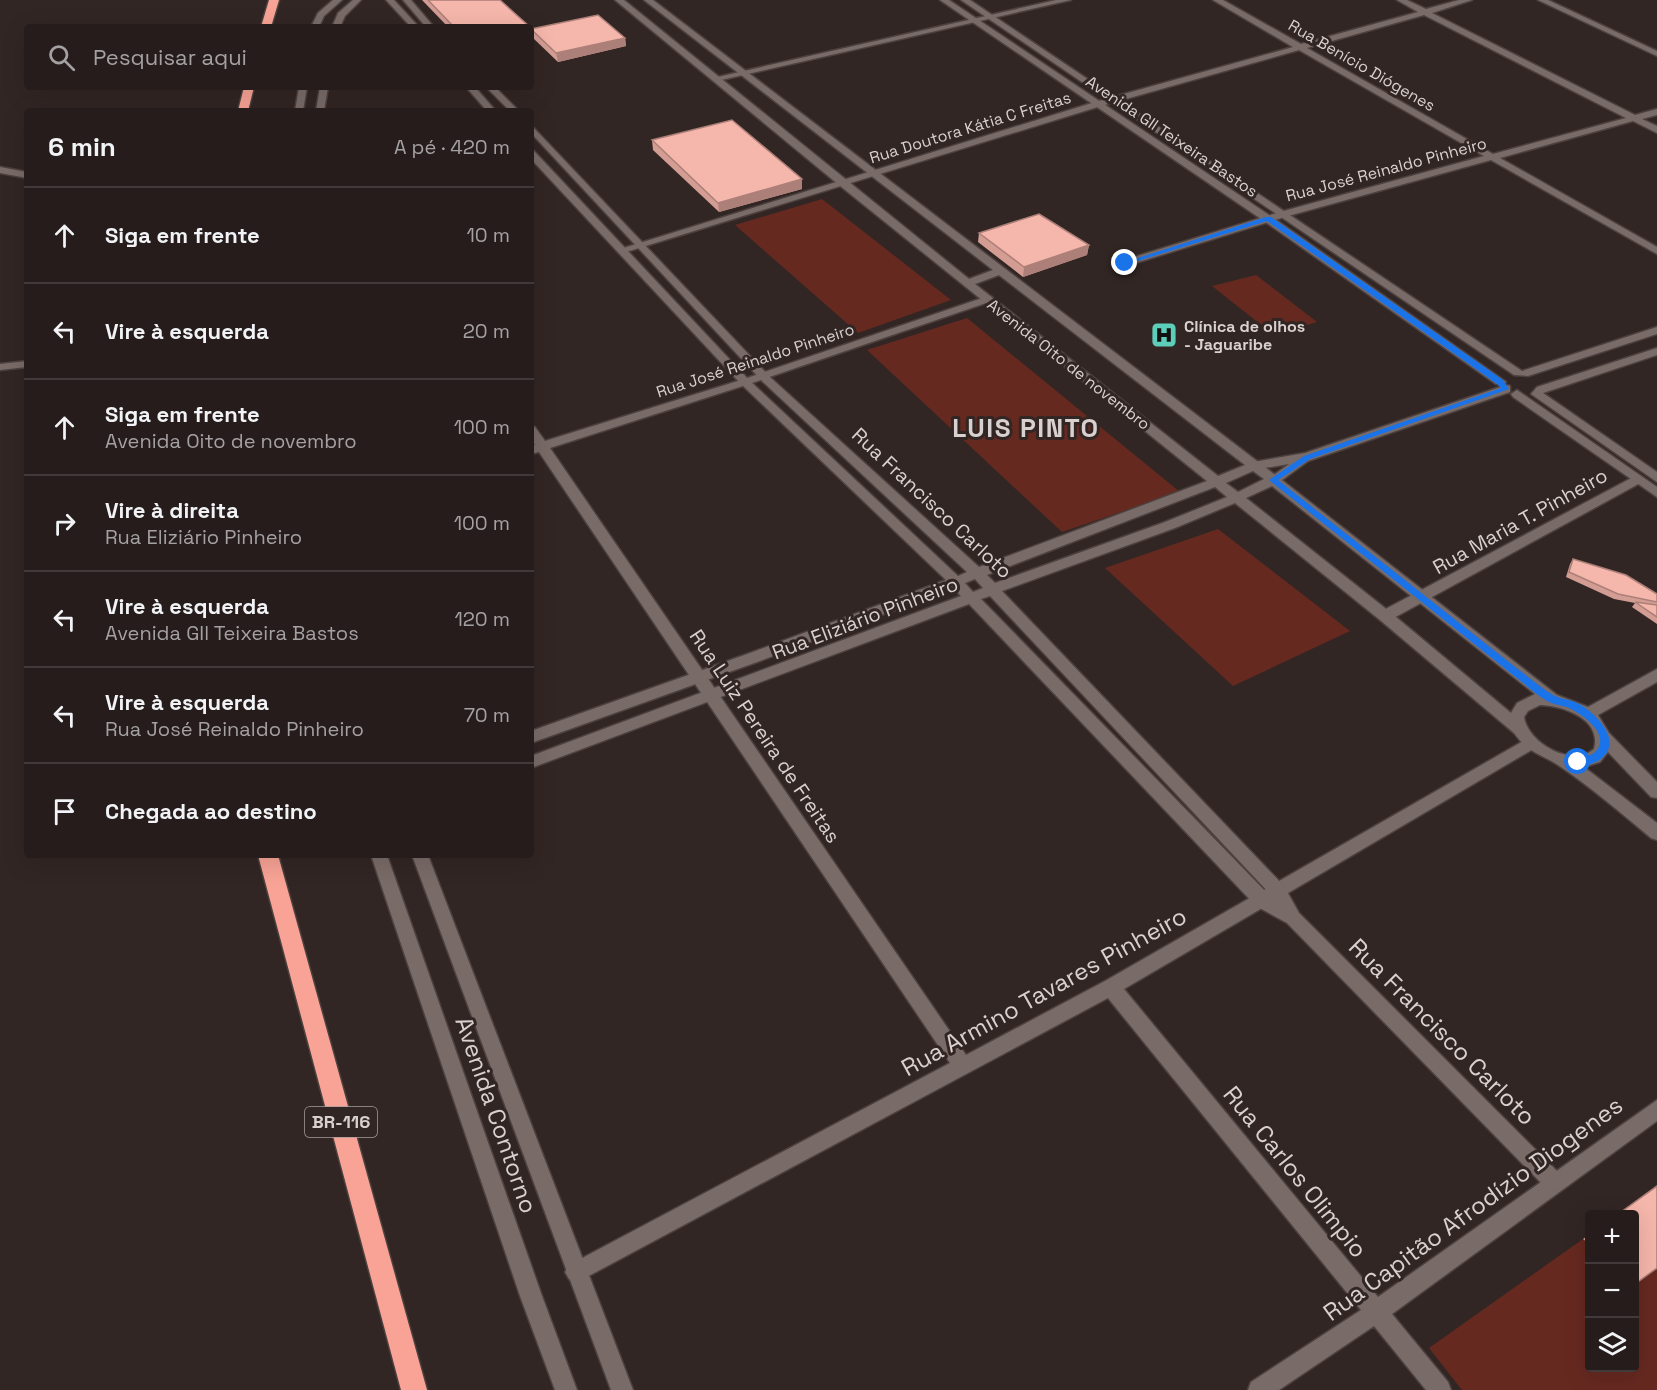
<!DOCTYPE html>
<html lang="pt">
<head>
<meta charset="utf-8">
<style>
  :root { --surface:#261c1b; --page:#322928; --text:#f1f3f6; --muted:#a4a1a3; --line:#423a3a }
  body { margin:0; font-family:"Space Grotesk",sans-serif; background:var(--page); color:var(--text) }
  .controls { position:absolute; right:18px; bottom:18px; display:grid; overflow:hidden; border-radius:6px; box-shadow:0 6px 24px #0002 }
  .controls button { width:54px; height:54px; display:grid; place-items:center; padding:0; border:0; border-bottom:2px solid var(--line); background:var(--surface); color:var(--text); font:30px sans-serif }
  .stop { position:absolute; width:18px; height:18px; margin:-14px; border:4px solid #1a73e8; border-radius:50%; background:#fff }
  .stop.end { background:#1a73e8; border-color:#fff; box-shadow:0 2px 6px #0008 }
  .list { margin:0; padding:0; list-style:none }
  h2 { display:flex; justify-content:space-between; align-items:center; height:78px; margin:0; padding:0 24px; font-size:26px }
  h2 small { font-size:20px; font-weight:400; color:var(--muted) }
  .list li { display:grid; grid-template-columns:39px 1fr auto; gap:18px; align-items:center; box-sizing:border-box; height:96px; padding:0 24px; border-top:2px solid var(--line) }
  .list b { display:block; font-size:22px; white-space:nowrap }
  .list p { margin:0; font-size:20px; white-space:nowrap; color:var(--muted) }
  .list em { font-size:20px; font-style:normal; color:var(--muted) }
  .icon { flex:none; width:33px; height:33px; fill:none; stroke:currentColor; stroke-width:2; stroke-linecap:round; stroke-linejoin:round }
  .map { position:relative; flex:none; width:1657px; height:1390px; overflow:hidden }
  .search { position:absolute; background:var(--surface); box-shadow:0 6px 24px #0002; left:24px; top:24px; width:510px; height:66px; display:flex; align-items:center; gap:15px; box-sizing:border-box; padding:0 21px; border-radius:6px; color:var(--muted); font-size:22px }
  .panel { position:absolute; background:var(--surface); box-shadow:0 6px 24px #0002; left:24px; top:108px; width:510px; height:750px; border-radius:6px }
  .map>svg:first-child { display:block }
  .green { fill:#662920 }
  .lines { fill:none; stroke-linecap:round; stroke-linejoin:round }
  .street-casing { stroke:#4c413f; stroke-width:3 }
  .secondary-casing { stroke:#4c413f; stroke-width:3 }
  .highway-casing { stroke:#4c413f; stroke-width:3 }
  .street { fill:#796b68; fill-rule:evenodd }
  .secondary { fill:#796b68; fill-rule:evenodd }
  .highway { fill:#f8a395; fill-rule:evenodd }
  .wall { fill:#d39d93 }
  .shaded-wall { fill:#ac7f78 }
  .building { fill:#f5b6ab; stroke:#ac7f78; stroke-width:1.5 }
  .route { fill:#1a73e8 }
  .labels { text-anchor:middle; stroke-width:6; stroke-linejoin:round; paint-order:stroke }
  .far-street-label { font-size:16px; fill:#d9d1cf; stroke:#322624 }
  .far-poi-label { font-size:16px; font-weight:bold; fill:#d9d1cf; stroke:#322624; text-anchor:start }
  .shield { fill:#322624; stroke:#a79e9c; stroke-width:1.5 }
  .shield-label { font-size:18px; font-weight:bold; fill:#d9d1cf }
  .street-label { font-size:20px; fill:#d9d1cf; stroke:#322624 }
  .near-street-label { font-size:24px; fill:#d9d1cf; stroke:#322624 }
  .district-label { font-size:26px; font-weight:bold; letter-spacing:1.5px; fill:#d9d1cf; stroke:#322624 }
</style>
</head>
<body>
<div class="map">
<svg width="1657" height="1390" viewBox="0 0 1657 1390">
  <rect width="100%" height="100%" fill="#322624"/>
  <g class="green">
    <polygon points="822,199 951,300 858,333 735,225"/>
    <polygon points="1256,275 1317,322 1274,335 1212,286"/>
    <polygon points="967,318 1180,492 1062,532 867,350"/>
    <polygon points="1218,529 1350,631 1233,686 1105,568"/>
    <polygon points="1583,1239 1589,1245 1590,1368 1634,1368 1635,1284 1657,1267 1657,1390 1462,1390 1429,1348"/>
  </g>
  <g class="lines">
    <defs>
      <g id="street">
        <polygon points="1056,0 1071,0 717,81 713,78"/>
        <path d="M1213,0h10l78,44 117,-32 -21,-12h10l19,9 33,-9h13l-40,13 203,102 22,-6v6l-15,4 15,7v7l-24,-12 -133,37 157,89v7l-166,-94 -203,56 -159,49h-8v-4l159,-49 204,-56 -185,-106 -198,56 -475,146 -9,-2 478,-148 198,-55zM1424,15l202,103 -133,36 -186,-106z"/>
        <polygon points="1538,0 1548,0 1657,51 1657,56"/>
        <polygon points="0,167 27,172 27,178 0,173"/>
        <polygon points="988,296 992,297 992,301 749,384 550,448 966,1055 1105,981 1525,740 1535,740 1538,744 1535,748 1124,989 1378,1297 1657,1100 1657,1121 1392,1314 1448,1382 1451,1390 1426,1390 1374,1326 1279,1390 1248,1390 1251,1382 1361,1310 1108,998 583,1279 576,1283 569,1279 565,1272 569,1265 950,1063 539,452 531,454 531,446 535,445 531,439 531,426 535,427 545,441 741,380"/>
        <polygon points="27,361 27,367 0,370 0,364"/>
        <polygon points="1506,385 1510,386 1510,392 1308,461 1278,483 1268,483 1267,480 1289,464 1253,470 1247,466 1253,462 1305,453"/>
        <polygon points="1637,475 1643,479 1642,482 1390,620 1385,621 1378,616 1380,612"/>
      </g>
      <g id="secondary">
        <polygon points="333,0 342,0 324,16 319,27 311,27 318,13"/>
        <polygon points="353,0 361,0 345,16 340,27 332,27 338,13"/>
        <polygon points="386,0 394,0 419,27 411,27"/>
        <polygon points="403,0 411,0 434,27 426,27"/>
        <path d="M615,0h9l345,279 24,-9 -349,-270h9l625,477 279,218 31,12 69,-38v13l-59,33 11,18 48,49v16l-6,-1 -43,-45 -8,10 -16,5 73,56v17l-6,-2c-30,-25 -60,-51 -93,-73 -17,-11 -30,-12 -44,-32l-134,-113 -145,-117 -60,25 -173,63 282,295 15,27 262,262 3,7 -3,7 -7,3 -7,-3 -260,-266 -31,-17 -287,-302 -438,164v-12l430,-160 -8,-8 -193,73 -229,82v-12l219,-78 196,-73 -205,-196 -210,-225v-9l3,1 215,229 209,196 9,-4 -204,-190 -232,-249v-8l240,253 208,189 228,-86 -368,-296zM999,275l246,190 -27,11 -243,-192zM1253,471l11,8 -26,13 -12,-9zM1272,486l263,208 -18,9 -6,10 -121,-101 -144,-114zM1215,487l12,10 -62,25 -170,61 -8,-8zM975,579l8,9 -10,4 -8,-9zM990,596l282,300 1,3 -292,-300zM1540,705c24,1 62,14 54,44 -22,19 -66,-6 -70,-32l4,-6z"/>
        <polygon points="940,0 949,0 1272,217 1506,382 1504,384 1496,384 1264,221"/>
        <polygon points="961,0 970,0 1522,371 1657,327 1657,334 1528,376 1514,375"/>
        <polygon points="299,87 307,87 303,111 295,111"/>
        <polygon points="320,87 328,87 324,111 316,111"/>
        <polygon points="466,87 475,87 496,111 487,111"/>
        <polygon points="486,87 495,87 519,111 510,111"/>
        <polygon points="1657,348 1657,355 1543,393 1657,472 1657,482 1531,394 1537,387"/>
        <polygon points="1517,390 1657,487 1657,497 1513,397 1511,394"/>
        <polygon points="371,855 387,855 542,1296 577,1390 555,1390 520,1296"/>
        <polygon points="412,855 428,855 633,1390 611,1390"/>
      </g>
      <g id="highway">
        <polygon points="269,0 279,0 271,27 261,27"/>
        <polygon points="244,87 254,87 248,111 238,111"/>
        <polygon points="258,855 278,855 427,1390 401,1390"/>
      </g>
    </defs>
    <use href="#street" class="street-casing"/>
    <use href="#secondary" class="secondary-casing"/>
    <use href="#highway" class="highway-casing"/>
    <use href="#street" class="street"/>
    <use href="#secondary" class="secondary"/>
    <use href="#highway" class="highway"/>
  </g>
  <g class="wall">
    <polygon points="422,0 500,0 530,27 448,27"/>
    <polygon points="531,28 625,38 626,46 558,62 533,38 531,38"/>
    <polygon points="652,140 802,179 802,189 719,212 653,150"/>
    <polygon points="979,233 1089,245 1087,255 1023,277 978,242"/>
    <polygon points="1573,559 1657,594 1657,624 1632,607 1635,603 1614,599 1566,577 1570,564"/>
    <polygon points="1590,1234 1590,1245 1583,1239"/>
  </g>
  <g class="shaded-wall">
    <polygon points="625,38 626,46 558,62 556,53"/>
    <polygon points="802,179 802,189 719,212 718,203"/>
    <polygon points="1089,245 1087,255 1023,277 1024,267"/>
  </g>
  <g class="building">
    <polygon points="428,0 500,0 530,27 454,27"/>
    <polygon points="598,15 625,38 556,53 531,29"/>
    <polygon points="732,120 802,179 718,203 652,140"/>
    <polygon points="1039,214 1089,245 1024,267 979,233"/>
    <polygon points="1573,559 1626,575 1657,594 1657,602 1618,594 1569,572"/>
    <polygon points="1635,602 1657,605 1657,617"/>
    <polygon points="1657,1186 1657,1268 1635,1284 1635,1215 1617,1215"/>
  </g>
  <path class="route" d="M1266,217h5l232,163 6,9 -199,70 -32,21 241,190c11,8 22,18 34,25 7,4 15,4 22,7 18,8 50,38 26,57 -7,5 -18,8 -26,6v-6c7,-2 16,-2 21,-8 15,-17 -14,-37 -27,-43 -7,-3 -15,-3 -22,-7 -12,-7 -23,-18 -34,-26l-244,-195 35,-24 197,-68 -4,-4 -230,-163 -139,43 -6,-1z"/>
  <defs>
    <symbol id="hospital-square" viewBox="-11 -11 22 22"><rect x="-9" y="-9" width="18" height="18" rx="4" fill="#5cceba" stroke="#322624"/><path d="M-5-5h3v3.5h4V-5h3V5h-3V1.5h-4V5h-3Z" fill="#111"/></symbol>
  </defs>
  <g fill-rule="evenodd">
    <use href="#hospital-square" x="1149" y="320" width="30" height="30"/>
  </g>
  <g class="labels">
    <g class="far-street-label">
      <text transform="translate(1362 65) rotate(30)" y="6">Rua Benício Diógenes</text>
      <text transform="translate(970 127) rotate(-17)" y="6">Rua Doutora Kátia C Freitas</text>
      <text transform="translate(1172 136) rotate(34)" y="6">Avenida GIl Teixeira Bastos</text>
      <text transform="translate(1386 169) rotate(-15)" y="6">Rua José Reinaldo Pinheiro</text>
      <text transform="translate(755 360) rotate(-18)" y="6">Rua José Reinaldo Pinheiro</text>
      <text transform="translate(1069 364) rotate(38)" y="6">Avenida Oito de novembro</text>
    </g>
    <g class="far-poi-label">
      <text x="1184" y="332">Clínica de olhos<tspan x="1184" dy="18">- Jaguaribe</tspan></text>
    </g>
    <rect class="shield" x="305" y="1107" width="72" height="30" rx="4.5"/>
    <g class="shield-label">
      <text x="341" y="1128">BR-116</text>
    </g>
    <g class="street-label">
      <text transform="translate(932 503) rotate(43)" y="7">Rua Francisco Carloto</text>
      <text transform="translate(1520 521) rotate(-29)" y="7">Rua Maria T. Pinheiro</text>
      <text transform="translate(865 618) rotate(-21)" y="7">Rua Eliziário Pinheiro</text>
      <text transform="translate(765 736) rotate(56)" y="7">Rua Luiz Pereira de Freitas</text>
    </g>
    <g class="near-street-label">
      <text transform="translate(1044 992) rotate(-29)" y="8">Rua Armino Tavares Pinheiro</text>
      <text transform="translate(1442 1032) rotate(45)" y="8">Rua Francisco Carloto</text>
      <text transform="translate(496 1115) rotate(71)" y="8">Avenida Contorno</text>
      <text transform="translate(1295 1172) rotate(51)" y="8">Rua Carlos Olimpio</text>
      <text transform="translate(1473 1209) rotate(-36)" y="8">Rua Capitão Afrodízio Diogenes</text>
    </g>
    <g class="district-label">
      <text x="1026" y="437">LUIS PINTO</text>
    </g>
  </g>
</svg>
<div class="controls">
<button>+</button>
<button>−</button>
<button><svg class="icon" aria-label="layers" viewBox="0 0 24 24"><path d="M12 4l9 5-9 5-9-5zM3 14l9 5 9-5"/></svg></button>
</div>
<div class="stop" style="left:1578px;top:762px"></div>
<div class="stop end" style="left:1125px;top:263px"></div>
<div class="search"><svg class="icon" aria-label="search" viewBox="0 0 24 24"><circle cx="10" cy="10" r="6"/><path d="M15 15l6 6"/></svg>Pesquisar aqui</div>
<section class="panel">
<h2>6 min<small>A pé · 420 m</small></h2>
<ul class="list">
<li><svg class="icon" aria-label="ahead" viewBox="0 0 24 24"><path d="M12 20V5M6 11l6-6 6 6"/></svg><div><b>Siga em frente</b></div><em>10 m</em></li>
<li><svg class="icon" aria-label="left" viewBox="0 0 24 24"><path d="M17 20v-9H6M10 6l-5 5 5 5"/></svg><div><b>Vire à esquerda</b></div><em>20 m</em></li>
<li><svg class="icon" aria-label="ahead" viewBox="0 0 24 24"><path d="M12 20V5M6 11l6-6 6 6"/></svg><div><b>Siga em frente</b><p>Avenida Oito de novembro</p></div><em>100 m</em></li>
<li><svg class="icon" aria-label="right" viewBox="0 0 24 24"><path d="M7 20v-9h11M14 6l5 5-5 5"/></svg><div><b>Vire à direita</b><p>Rua Eliziário Pinheiro</p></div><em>100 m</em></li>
<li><svg class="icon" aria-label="left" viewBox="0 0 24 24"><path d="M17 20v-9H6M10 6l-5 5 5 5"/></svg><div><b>Vire à esquerda</b><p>Avenida GIl Teixeira Bastos</p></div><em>120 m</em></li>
<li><svg class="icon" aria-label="left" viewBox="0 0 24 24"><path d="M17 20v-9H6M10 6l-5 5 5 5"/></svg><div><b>Vire à esquerda</b><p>Rua José Reinaldo Pinheiro</p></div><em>70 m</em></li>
<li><svg class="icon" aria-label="arrive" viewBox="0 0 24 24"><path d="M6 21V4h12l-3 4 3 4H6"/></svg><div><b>Chegada ao destino</b></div></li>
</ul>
</section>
</div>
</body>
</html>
